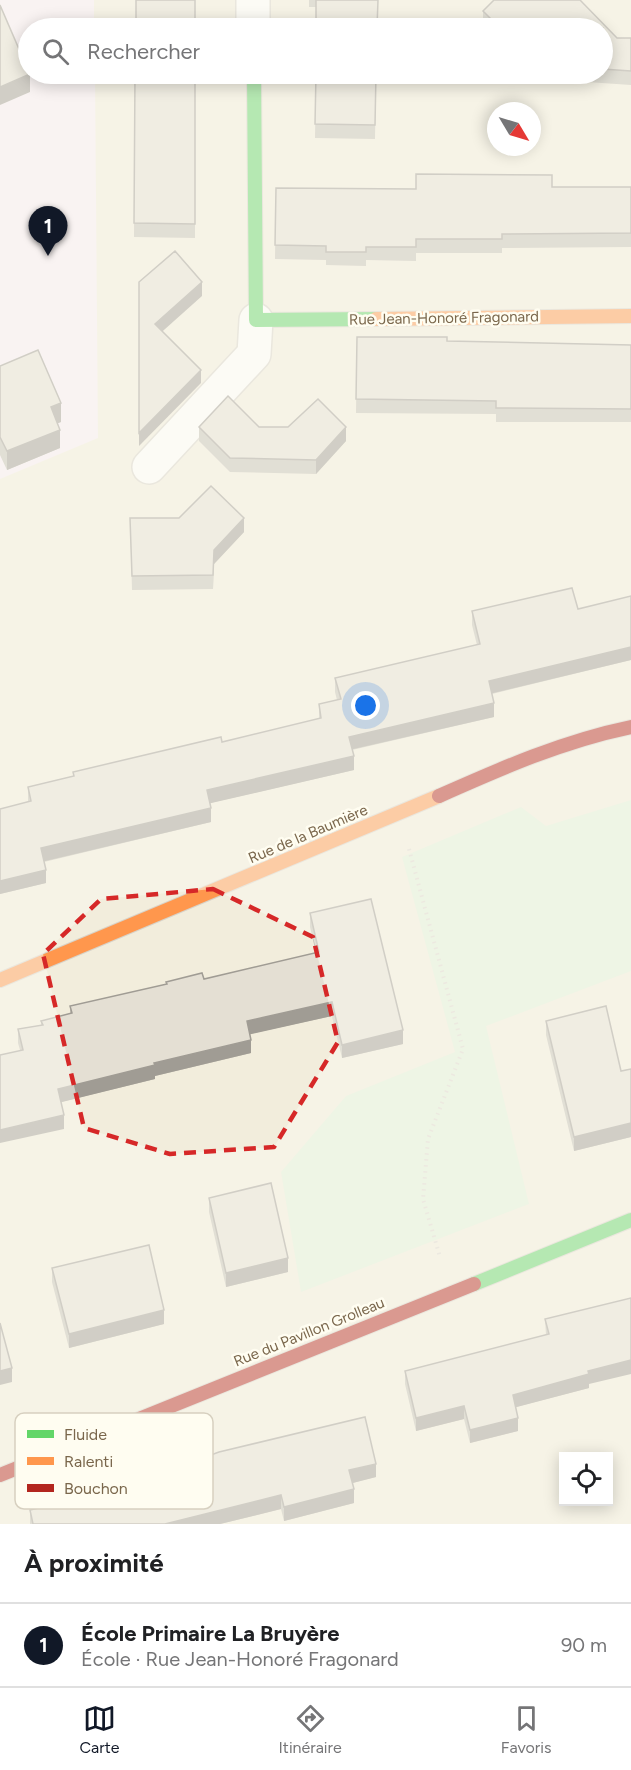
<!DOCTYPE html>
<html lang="fr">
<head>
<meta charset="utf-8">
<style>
  :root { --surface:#fff; --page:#f2f2f2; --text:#202124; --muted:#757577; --line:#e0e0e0; --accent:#111827 }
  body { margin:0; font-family:Figtree,sans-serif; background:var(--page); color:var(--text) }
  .controls { position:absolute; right:18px; bottom:18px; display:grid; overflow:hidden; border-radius:0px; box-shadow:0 3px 15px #0003 }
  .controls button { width:54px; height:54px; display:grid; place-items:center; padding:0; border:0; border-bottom:2px solid var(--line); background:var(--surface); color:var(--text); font:30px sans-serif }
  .compass { position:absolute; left:487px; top:102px; width:54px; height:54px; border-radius:50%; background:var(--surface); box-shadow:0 3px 15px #0003; rotate:128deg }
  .you { position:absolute; left:366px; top:706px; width:21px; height:21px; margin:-15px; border:4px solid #fff; border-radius:50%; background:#1a73e8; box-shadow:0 0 0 9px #1a73e833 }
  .badge { display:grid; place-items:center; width:39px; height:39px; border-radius:50%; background:var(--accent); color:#fff; font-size:20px; font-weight:700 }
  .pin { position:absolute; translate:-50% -50px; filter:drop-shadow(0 2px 3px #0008) }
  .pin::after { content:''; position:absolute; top:32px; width:21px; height:18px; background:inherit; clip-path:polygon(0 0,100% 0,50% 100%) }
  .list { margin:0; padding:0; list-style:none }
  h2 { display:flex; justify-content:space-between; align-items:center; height:78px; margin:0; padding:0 24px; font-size:26px }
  h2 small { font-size:20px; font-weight:400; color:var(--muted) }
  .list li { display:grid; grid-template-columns:39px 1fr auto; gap:18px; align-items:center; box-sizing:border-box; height:84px; padding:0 24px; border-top:2px solid var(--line) }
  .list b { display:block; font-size:22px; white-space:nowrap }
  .list p { margin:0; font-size:20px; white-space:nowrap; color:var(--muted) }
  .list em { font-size:20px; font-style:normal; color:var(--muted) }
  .icon { flex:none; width:33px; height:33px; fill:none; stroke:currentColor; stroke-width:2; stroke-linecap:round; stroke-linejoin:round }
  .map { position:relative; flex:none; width:631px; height:1524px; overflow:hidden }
  .search { position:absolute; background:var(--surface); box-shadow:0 3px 15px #0003; left:18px; right:18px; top:18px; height:66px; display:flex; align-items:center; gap:15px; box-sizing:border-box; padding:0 21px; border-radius:33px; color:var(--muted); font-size:22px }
  .sheet { height:162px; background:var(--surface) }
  nav { display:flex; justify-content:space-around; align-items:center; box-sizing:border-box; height:84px; border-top:2px solid var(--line); background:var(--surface); font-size:16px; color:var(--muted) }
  nav a { display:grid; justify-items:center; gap:3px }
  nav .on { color:var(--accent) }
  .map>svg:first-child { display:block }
  .residential { fill:#f2eddc; fill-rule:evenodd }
  .education { fill:#f8eef5 }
  .green { fill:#e1f1d9 }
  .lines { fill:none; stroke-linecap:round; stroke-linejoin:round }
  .street-casing { stroke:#d7d3c9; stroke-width:36 }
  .fast-casing { stroke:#d8d3c9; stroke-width:16 }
  .slow-casing { stroke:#d8d3c9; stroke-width:16 }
  .jam-casing { stroke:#d8d3c9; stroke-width:16 }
  .path { stroke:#dcd7cf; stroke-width:4; stroke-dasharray:1.5 4.5; stroke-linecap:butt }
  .street { stroke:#fefefc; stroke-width:33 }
  .fast { stroke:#63d668; stroke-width:14 }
  .slow { stroke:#ff974d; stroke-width:14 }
  .jam { stroke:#b3261e; stroke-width:14 }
  .wall { fill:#c4c0b5 }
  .shaded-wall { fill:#a09c94 }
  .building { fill:#e4dfd3; stroke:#a09c94; stroke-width:1.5 }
  .marked { fill:none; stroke:#d62828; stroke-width:4.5; stroke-dasharray:12 8; stroke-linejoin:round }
  .labels { text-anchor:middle; stroke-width:5; stroke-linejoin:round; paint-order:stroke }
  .street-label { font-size:15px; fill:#7a674c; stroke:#fffdf1 }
  .key { fill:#fffdf1; stroke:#d7d0c0; stroke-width:1.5 }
  .key-label { font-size:16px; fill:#7a674c }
</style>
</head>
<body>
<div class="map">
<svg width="631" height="1524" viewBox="0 0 631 1524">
  <rect width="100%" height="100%" fill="#f9f7ee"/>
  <path class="residential" d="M0,0h631v1524h-631zM28,28h574v46h-574zM496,111h36v36h-36zM564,1456h44v46h-44z"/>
  <polygon class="education" points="0,0 94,0 94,28 28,28 28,74 95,74 98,438 0,479"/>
  <polygon class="green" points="631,800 631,971 486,1026 529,1204 301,1292 281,1172 346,1096 455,1052 402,857 521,807 546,826"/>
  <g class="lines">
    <defs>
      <g id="street">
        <polyline points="253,0 253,28"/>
        <polyline points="149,467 254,354 256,320"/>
      </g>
      <g id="fast">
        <polyline points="254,74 256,320 376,319"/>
        <polyline points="474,1284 631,1220"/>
      </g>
      <g id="slow">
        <polyline points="376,319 631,316"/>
        <polyline points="0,980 439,796"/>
      </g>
      <g id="jam">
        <path d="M439,796c63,-28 124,-55 192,-69"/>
        <polyline points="0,1475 474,1284"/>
      </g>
    </defs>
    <use href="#street" class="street-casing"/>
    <use href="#fast" class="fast-casing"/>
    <use href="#slow" class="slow-casing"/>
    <use href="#jam" class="jam-casing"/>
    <polyline class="path" points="409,849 463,1049 428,1139 423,1199 440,1257"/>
    <use href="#street" class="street"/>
    <use href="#fast" class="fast"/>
    <use href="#slow" class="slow"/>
    <use href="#jam" class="jam"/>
  </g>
  <g class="wall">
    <polygon points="309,0 378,0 316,7 309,7"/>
    <polygon points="494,0 580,0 617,38 631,38 631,85 587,82 579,74 603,74 603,28 487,28 483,25 483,11"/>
    <polygon points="135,74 195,74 195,238 134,237"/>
    <polygon points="316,74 376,74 375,139 315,138"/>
    <polygon points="552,187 631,187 631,247 502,248 502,253 416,253 416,261 366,260 366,266 326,265 326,260 275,259 276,188 416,189"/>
    <polygon points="357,337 447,341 631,345 631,422 496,422 496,414 356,413"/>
    <polygon points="0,366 61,422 57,423 60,448 7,470 0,455"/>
    <polygon points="199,427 259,427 346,441 316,474 230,472 199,441"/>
    <polygon points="130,518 179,518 244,532 214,564 213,589 132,590"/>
    <polygon points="578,609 631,660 492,694 494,717 352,750 354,770 210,803 211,822 44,862 46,883 0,894 0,809 28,802 28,787 73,776 73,772 222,742 319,719 319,704 337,700 335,692 335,678 477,645 472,625 472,611"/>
    <polygon points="310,913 403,1044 342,1058 332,1016 250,1034 251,1053 155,1076 155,1079 61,1102 64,1129 20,1050 18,1043 18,1029 41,1025 41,1021 70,1014 70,1006 204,979 316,953 310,927"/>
    <polygon points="546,1021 621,1071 631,1069 631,1137 574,1151 546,1035"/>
    <polygon points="209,1198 288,1272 226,1287 209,1212"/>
    <polygon points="52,1268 164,1324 69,1348 52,1282"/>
    <polygon points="545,1319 589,1384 589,1388 516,1407 518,1431 470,1443 464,1419 416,1431 405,1384 405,1371 546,1335"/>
    <polygon points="200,1459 376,1477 352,1483 354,1503 284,1521 281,1509 220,1524 30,1524 30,1510 200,1470"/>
  </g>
  <g class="shaded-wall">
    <polygon points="30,74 30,92 0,105 0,87"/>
    <polygon points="202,282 202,296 155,338 155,324"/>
    <polygon points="201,370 201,383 139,446 139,433"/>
    <polygon points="61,403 61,422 51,426 51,407"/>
    <polygon points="346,427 346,441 316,474 316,460"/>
    <polygon points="60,430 60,448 7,470 7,451"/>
    <polygon points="244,518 244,532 214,564 213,589 214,550"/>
    <polygon points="631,647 631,660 489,694 489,681"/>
    <polygon points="494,703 494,717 349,750 349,737"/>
    <polygon points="354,756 354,770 207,804 207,790"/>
    <polygon points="211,808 211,822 41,862 41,848"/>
    <polygon points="46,870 46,883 0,894 0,881"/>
    <polygon points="332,1002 332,1016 247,1035 247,1021"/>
    <polygon points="403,1030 403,1044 342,1058 342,1045"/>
    <polygon points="251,1040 251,1053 155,1076 155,1079 58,1103 58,1089 154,1063"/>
    <polygon points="631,1113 631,1137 574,1151 574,1137"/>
    <polygon points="64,1115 64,1129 0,1143 0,1130"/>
    <polygon points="288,1258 288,1272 226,1287 226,1273"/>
    <polygon points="164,1310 164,1324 69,1348 69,1334"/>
    <polygon points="631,1360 631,1374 589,1384 589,1388 513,1408 513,1395 588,1371"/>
    <polygon points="12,1368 12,1382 0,1385 0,1371"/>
    <polygon points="464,1406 464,1419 416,1431 416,1418"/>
    <polygon points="518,1418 518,1431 470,1443 470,1430"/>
    <polygon points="376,1464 376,1477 349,1484 349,1470"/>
    <polygon points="354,1489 354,1503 284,1521 284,1507"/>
    <polygon points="281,1495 281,1509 220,1524 165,1524"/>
  </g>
  <g class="building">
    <rect x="136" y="0" width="59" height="28"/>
    <polygon points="316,0 378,0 377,28 316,28"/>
    <polygon points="494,0 580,0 617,38 631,38 631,71 603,69 603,28 500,28 483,11"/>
    <polygon points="0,5 28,70 28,74 30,74 0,87"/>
    <polygon points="135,74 195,74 195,224 134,223"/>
    <polygon points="316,74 376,74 375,125 315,124"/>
    <polygon points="416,174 552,175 552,187 631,187 631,233 502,234 502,239 416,239 416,247 366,247 366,252 326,252 326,246 275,245 276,188 416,189"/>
    <polygon points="175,251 202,282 155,324 201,370 139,433 139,282"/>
    <polygon points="357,337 447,337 447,341 631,345 631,409 496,408 496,401 356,399"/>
    <polygon points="38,350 61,403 51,407 60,430 7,451 0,437 0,366"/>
    <polygon points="228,396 259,427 288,427 318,399 346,427 316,460 230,458 199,427"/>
    <polygon points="211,486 244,518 214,550 213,575 132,576 130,518 179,518"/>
    <polygon points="572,588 578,609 631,596 631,647 489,681 494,703 349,737 354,756 207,790 211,808 41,848 46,870 0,881 0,809 31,801 28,787 74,776 73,772 221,737 222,742 321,718 319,704 341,699 335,678 480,644 472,611"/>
    <polygon points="371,899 403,1030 342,1045 332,1002 247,1021 251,1040 154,1063 155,1065 58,1089 64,1115 0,1130 0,1055 23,1050 18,1029 43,1025 41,1021 72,1013 70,1006 167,984 166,982 202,973 204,979 319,952 310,913"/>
    <polygon points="606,1006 621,1071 631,1069 631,1123 574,1137 546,1021"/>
    <polygon points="271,1183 288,1258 226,1273 209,1198"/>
    <polygon points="149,1245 164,1310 69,1334 52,1268"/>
    <polygon points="631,1298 631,1360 588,1371 589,1374 513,1395 518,1418 470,1430 464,1406 416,1418 405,1371 549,1334 545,1319"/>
    <polygon points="0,1323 12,1368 0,1371"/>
    <polygon points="365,1417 376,1464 349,1470 354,1489 284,1507 281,1495 165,1524 33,1524 30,1510 204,1469 200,1459 219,1452"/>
  </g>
  <path d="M0 0H631V1524H0ZM213,889l100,48 25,105 -64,105 -104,7 -86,-26 -41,-174 58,-55z" fill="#f9f7ee" fill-opacity=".55" fill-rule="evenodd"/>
  <path class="marked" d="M213,889l100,48 25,105 -64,105 -104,7 -86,-26 -41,-174 58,-55z"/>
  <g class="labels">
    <g class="street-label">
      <text transform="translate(444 318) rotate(-1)" y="5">Rue Jean-Honoré Fragonard</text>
      <text transform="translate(308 834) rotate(-23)" y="5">Rue de la Baumière</text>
      <text transform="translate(309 1332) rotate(-22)" y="5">Rue du Pavillon Grolleau</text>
    </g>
  </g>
  <rect x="15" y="1413" width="198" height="96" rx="9" class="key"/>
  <rect x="27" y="1430" width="27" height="8" fill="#63d668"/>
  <rect x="27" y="1457" width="27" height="8" fill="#ff974d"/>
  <rect x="27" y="1484" width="27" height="8" fill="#b3261e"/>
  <g class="key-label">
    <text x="64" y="1440">Fluide</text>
    <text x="64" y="1467">Ralenti</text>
    <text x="64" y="1494">Bouchon</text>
  </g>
</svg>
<div class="controls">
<button><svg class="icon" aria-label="locate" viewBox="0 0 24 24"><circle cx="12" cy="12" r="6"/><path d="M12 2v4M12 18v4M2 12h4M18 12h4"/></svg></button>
</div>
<svg class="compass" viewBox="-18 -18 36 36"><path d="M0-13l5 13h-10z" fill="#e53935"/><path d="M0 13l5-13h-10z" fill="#757577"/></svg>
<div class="you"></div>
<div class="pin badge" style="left:48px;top:256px">1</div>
<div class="search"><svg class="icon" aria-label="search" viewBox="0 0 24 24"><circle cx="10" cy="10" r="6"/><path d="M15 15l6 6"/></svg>Rechercher</div>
</div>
<section class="sheet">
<h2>À proximité<small></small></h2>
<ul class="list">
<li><span class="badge">1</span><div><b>École Primaire La Bruyère</b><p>École · Rue Jean-Honoré Fragonard</p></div><em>90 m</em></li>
</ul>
</section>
<nav>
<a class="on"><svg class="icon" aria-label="map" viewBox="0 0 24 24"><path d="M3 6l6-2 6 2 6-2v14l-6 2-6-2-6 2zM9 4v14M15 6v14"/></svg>Carte</a>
<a><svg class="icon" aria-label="directions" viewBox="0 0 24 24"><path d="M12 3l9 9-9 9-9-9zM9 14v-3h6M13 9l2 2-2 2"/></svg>Itinéraire</a>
<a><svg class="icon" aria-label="saved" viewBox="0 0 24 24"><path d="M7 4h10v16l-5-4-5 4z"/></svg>Favoris</a>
</nav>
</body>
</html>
